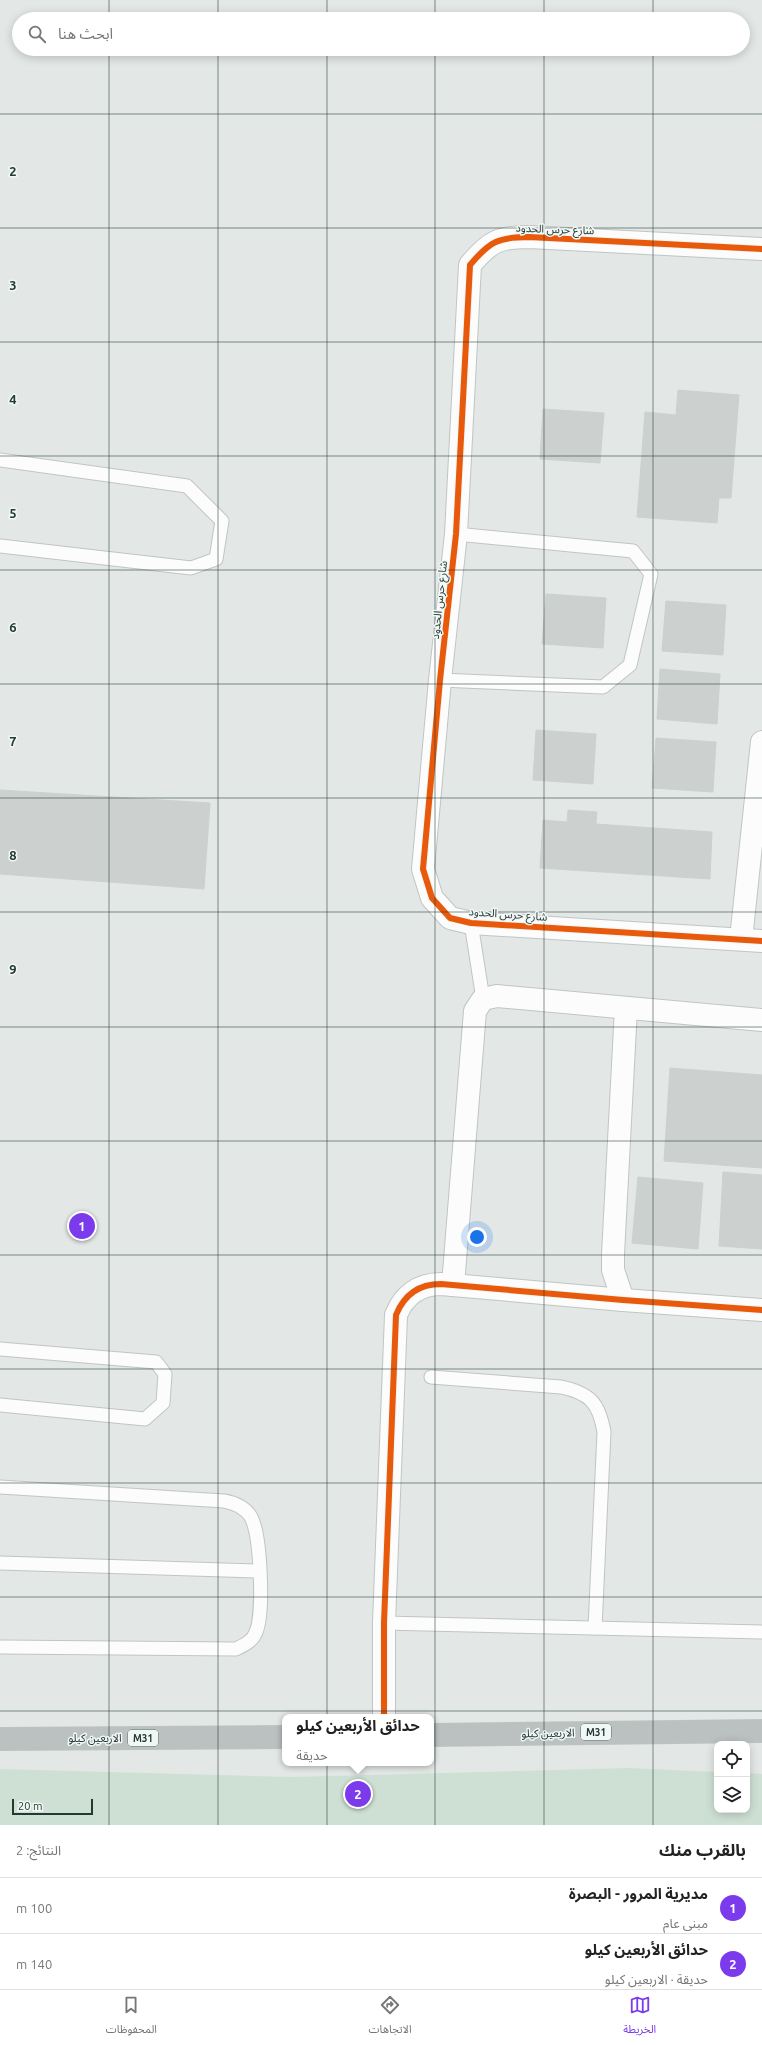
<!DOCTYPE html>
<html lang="ar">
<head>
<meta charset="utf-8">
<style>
  :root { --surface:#fff; --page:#f2f2f2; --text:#222; --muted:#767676; --line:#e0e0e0; --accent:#7c3aed }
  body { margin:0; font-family:Ubuntu,"Noto Sans Arabic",sans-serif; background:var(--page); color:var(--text); direction:rtl }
  .controls { position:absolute; right:12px; bottom:12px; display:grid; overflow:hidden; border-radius:8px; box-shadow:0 2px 10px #0003 }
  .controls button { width:36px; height:36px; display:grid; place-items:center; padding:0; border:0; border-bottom:1px solid var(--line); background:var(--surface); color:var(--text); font:20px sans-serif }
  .scale { position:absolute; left:12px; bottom:10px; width:81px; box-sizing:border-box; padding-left:4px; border:2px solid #233934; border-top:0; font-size:11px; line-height:14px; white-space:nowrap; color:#233934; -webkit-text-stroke:3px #f1f7f5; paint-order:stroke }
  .you { position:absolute; left:477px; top:1237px; width:14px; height:14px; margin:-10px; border:3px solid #fff; border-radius:50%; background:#1a73e8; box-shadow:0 0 0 6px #1a73e833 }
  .badge { display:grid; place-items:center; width:26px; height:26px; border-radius:50%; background:var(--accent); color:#fff; font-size:13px; font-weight:700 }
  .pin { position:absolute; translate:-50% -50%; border:2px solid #fff; box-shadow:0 1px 4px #0006 }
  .popup { position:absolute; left:282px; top:1714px; width:152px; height:52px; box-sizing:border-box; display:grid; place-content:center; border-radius:8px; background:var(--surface); filter:drop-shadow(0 1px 3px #0005); font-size:13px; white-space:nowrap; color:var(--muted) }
  .popup b { font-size:15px; color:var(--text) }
  .popup::after { content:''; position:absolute; left:50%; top:100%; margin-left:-8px; border:8px solid transparent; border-top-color:var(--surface) }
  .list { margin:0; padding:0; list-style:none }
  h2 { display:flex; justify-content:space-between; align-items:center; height:52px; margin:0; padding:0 16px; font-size:17px }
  h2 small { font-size:13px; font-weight:400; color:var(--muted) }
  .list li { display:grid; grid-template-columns:26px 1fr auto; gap:12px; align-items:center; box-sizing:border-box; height:56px; padding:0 16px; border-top:1px solid var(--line) }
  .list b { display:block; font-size:15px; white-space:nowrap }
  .list p { margin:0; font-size:13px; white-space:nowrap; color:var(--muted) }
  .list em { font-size:13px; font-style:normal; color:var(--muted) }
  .icon { flex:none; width:22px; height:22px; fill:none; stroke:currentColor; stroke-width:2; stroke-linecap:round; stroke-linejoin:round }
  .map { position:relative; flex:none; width:762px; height:1825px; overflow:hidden; direction:ltr }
  .search { position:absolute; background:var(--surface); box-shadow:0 2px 10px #0003; left:12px; right:12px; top:12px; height:44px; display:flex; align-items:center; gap:10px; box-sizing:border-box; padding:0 14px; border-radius:22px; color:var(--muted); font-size:15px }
  .sheet { height:164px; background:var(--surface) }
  nav { display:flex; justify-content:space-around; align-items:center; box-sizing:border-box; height:56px; border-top:1px solid var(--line); background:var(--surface); font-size:11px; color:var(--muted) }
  nav a { display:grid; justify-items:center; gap:2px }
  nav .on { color:var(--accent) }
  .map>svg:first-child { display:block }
  .green { fill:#cee0d4 }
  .building { fill:#ccd1cf; stroke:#ccd1cf }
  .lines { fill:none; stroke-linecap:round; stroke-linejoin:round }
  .lane-casing { stroke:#c0c5c3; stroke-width:15 }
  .street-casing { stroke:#c0c5c3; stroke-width:24 }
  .highway-casing { stroke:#bcc4c2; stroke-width:24 }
  .lane { stroke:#fbfcfb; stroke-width:13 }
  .street { stroke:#fbfcfb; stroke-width:22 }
  .highway { stroke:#bac1c0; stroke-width:22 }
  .cycleway-casing { stroke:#f1f7f5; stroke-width:8 }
  .cycleway { stroke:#e8590c; stroke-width:6 }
  .grid { fill:none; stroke:#233934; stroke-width:1; stroke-opacity:0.55 }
  .labels { text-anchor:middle; stroke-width:3; stroke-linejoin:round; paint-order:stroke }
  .shield { fill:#f1f7f5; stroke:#61726e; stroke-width:1 }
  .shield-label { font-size:10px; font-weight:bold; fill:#233934 }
  .street-label { font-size:11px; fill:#233934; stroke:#f1f7f5 }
  .grid-label { font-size:13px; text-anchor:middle; font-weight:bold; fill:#233934; stroke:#f1f7f5; stroke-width:3; stroke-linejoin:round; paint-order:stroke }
</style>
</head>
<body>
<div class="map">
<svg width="762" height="1825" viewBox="0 0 762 1825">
  <rect width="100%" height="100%" fill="#e3e8e6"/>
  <polygon class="green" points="629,1768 717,1772 717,1810 747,1810 747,1773 762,1774 762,1825 0,1825 0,1769 291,1777"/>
  <g class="building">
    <polygon points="678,390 739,395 731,498 719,498 717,523 637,517 645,412 676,415"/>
    <polygon points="543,409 604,413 600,463 540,459"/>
    <polygon points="546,594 606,598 603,648 542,644"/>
    <polygon points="666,601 726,605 723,655 662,651"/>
    <polygon points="660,669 720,674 717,724 657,719"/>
    <polygon points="536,730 596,734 593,784 533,780"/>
    <polygon points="656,738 716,742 713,792 652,788"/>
    <polygon points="0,790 210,803 204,889 0,874"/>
    <polygon points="568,810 597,812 596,824 712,832 710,879 540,868 543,820 567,822"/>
    <polygon points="670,1068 762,1075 762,1168 664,1161"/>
    <polygon points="723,1172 762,1175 762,1249 719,1246"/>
    <polygon points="638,1177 703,1183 698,1249 632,1243"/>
  </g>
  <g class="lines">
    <defs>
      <g id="lane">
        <polyline points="0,460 187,486 222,521 216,559 191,568 0,546"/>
        <polyline points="440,680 603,687 630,665 651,574 633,551 456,534"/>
        <polyline points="471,923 483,999"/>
        <polyline points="0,1349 156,1362 165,1374 163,1403 145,1419 0,1405"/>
        <path d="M431,1377l130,10c29,6 38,16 43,45l-9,196"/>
        <path d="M0,1487l224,14c11,2 21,6 27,16 10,19 13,96 5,115 -3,9 -12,13 -20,17l-236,-2"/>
        <polyline points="0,1563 259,1571"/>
        <polyline points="384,1623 762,1632"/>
      </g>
      <g id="street">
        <path d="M762,249l-233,-12c-30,0 -39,4 -59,28l-14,269 -16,146 -17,189 9,29 18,20 21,5 291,18"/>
        <polyline points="741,939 762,742"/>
        <polyline points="453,1285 475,1011 483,999 497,996 762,1020"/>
        <polyline points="623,1300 613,1270 613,1254 626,1008"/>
        <path d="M384,1717v-94l12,-308c8,-20 23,-31 45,-31l182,16 139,10"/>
      </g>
      <g id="highway">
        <polyline points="431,1735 762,1731"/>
        <polyline points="0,1739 285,1737"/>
      </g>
    </defs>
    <use href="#lane" class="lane-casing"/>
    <use href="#street" class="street-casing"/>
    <use href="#highway" class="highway-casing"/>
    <use href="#lane" class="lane"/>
    <use href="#street" class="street"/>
    <use href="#highway" class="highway"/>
    <defs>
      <g id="cycleway">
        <path d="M762,249l-233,-12c-30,0 -39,4 -59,28l-14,269 -16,146 -17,189 9,29 18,20 21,5 291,18"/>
        <path d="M384,1717v-94l12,-308c8,-20 23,-31 45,-31l182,16 139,10"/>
      </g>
    </defs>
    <use href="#cycleway" class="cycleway-casing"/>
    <use href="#cycleway" class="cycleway"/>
  </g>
  <path class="grid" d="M109,0v19M218,0v19M327,0v19M435,0v19M544,0v19M653,0v19M109,49v1776M218,49v1776M327,49v1776M435,49v1776M544,49v1776M653,49v1776M0,114h762M0,228h762M0,342h762M0,456h762M0,570h762M0,684h762M0,798h762M0,912h762M0,1027h762M0,1141h762M0,1255h762M0,1369h762M0,1483h762M0,1597h762M0,1711h762"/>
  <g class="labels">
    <g class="shield">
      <rect x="581" y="1724" width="30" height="16" rx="3"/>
      <rect x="128" y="1730" width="30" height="16" rx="3"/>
    </g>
    <g class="shield-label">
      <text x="596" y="1736">M31</text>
      <text x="143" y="1742">M31</text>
    </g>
    <g class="street-label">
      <text transform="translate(555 229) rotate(2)" y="4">شارع حرس الحدود</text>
      <text transform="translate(439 600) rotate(-84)" y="4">شارع حرس الحدود</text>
      <text transform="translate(508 914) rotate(4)" y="4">شارع حرس الحدود</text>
      <text transform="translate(548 1733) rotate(-1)" y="4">الاربعين كيلو</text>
      <text x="95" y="1742">الاربعين كيلو</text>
    </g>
  </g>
  <g class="grid-label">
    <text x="13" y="176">2</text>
    <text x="13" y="290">3</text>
    <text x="13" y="404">4</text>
    <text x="13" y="518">5</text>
    <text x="13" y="632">6</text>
    <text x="13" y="746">7</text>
    <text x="13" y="860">8</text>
    <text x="13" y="974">9</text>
  </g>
</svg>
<div class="controls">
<button><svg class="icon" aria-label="locate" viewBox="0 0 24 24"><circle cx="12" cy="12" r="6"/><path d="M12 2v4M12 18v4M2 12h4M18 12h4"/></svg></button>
<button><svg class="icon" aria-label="layers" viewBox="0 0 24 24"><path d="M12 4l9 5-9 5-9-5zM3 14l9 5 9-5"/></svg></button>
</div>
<div class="scale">20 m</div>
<div class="you"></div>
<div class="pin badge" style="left:82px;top:1226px">1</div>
<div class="pin badge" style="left:358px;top:1794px">2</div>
<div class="popup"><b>حدائق الأربعين كيلو</b>حديقة</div>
<div class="search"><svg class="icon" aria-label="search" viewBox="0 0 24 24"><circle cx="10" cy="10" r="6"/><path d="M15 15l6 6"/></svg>ابحث هنا</div>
</div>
<section class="sheet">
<h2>بالقرب منك<small>النتائج: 2</small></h2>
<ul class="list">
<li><span class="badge">1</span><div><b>مديرية المرور - البصرة</b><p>مبنى عام</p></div><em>100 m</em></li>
<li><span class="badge">2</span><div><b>حدائق الأربعين كيلو</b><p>حديقة · الاربعين كيلو</p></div><em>140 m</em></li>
</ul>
</section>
<nav>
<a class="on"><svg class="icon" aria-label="map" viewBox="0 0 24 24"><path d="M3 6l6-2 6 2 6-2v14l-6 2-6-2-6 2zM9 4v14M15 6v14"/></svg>الخريطة</a>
<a><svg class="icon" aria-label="directions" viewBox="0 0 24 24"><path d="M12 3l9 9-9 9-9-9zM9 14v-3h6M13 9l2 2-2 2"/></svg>الاتجاهات</a>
<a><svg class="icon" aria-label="saved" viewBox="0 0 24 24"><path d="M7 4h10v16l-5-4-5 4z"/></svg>المحفوظات</a>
</nav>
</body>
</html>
